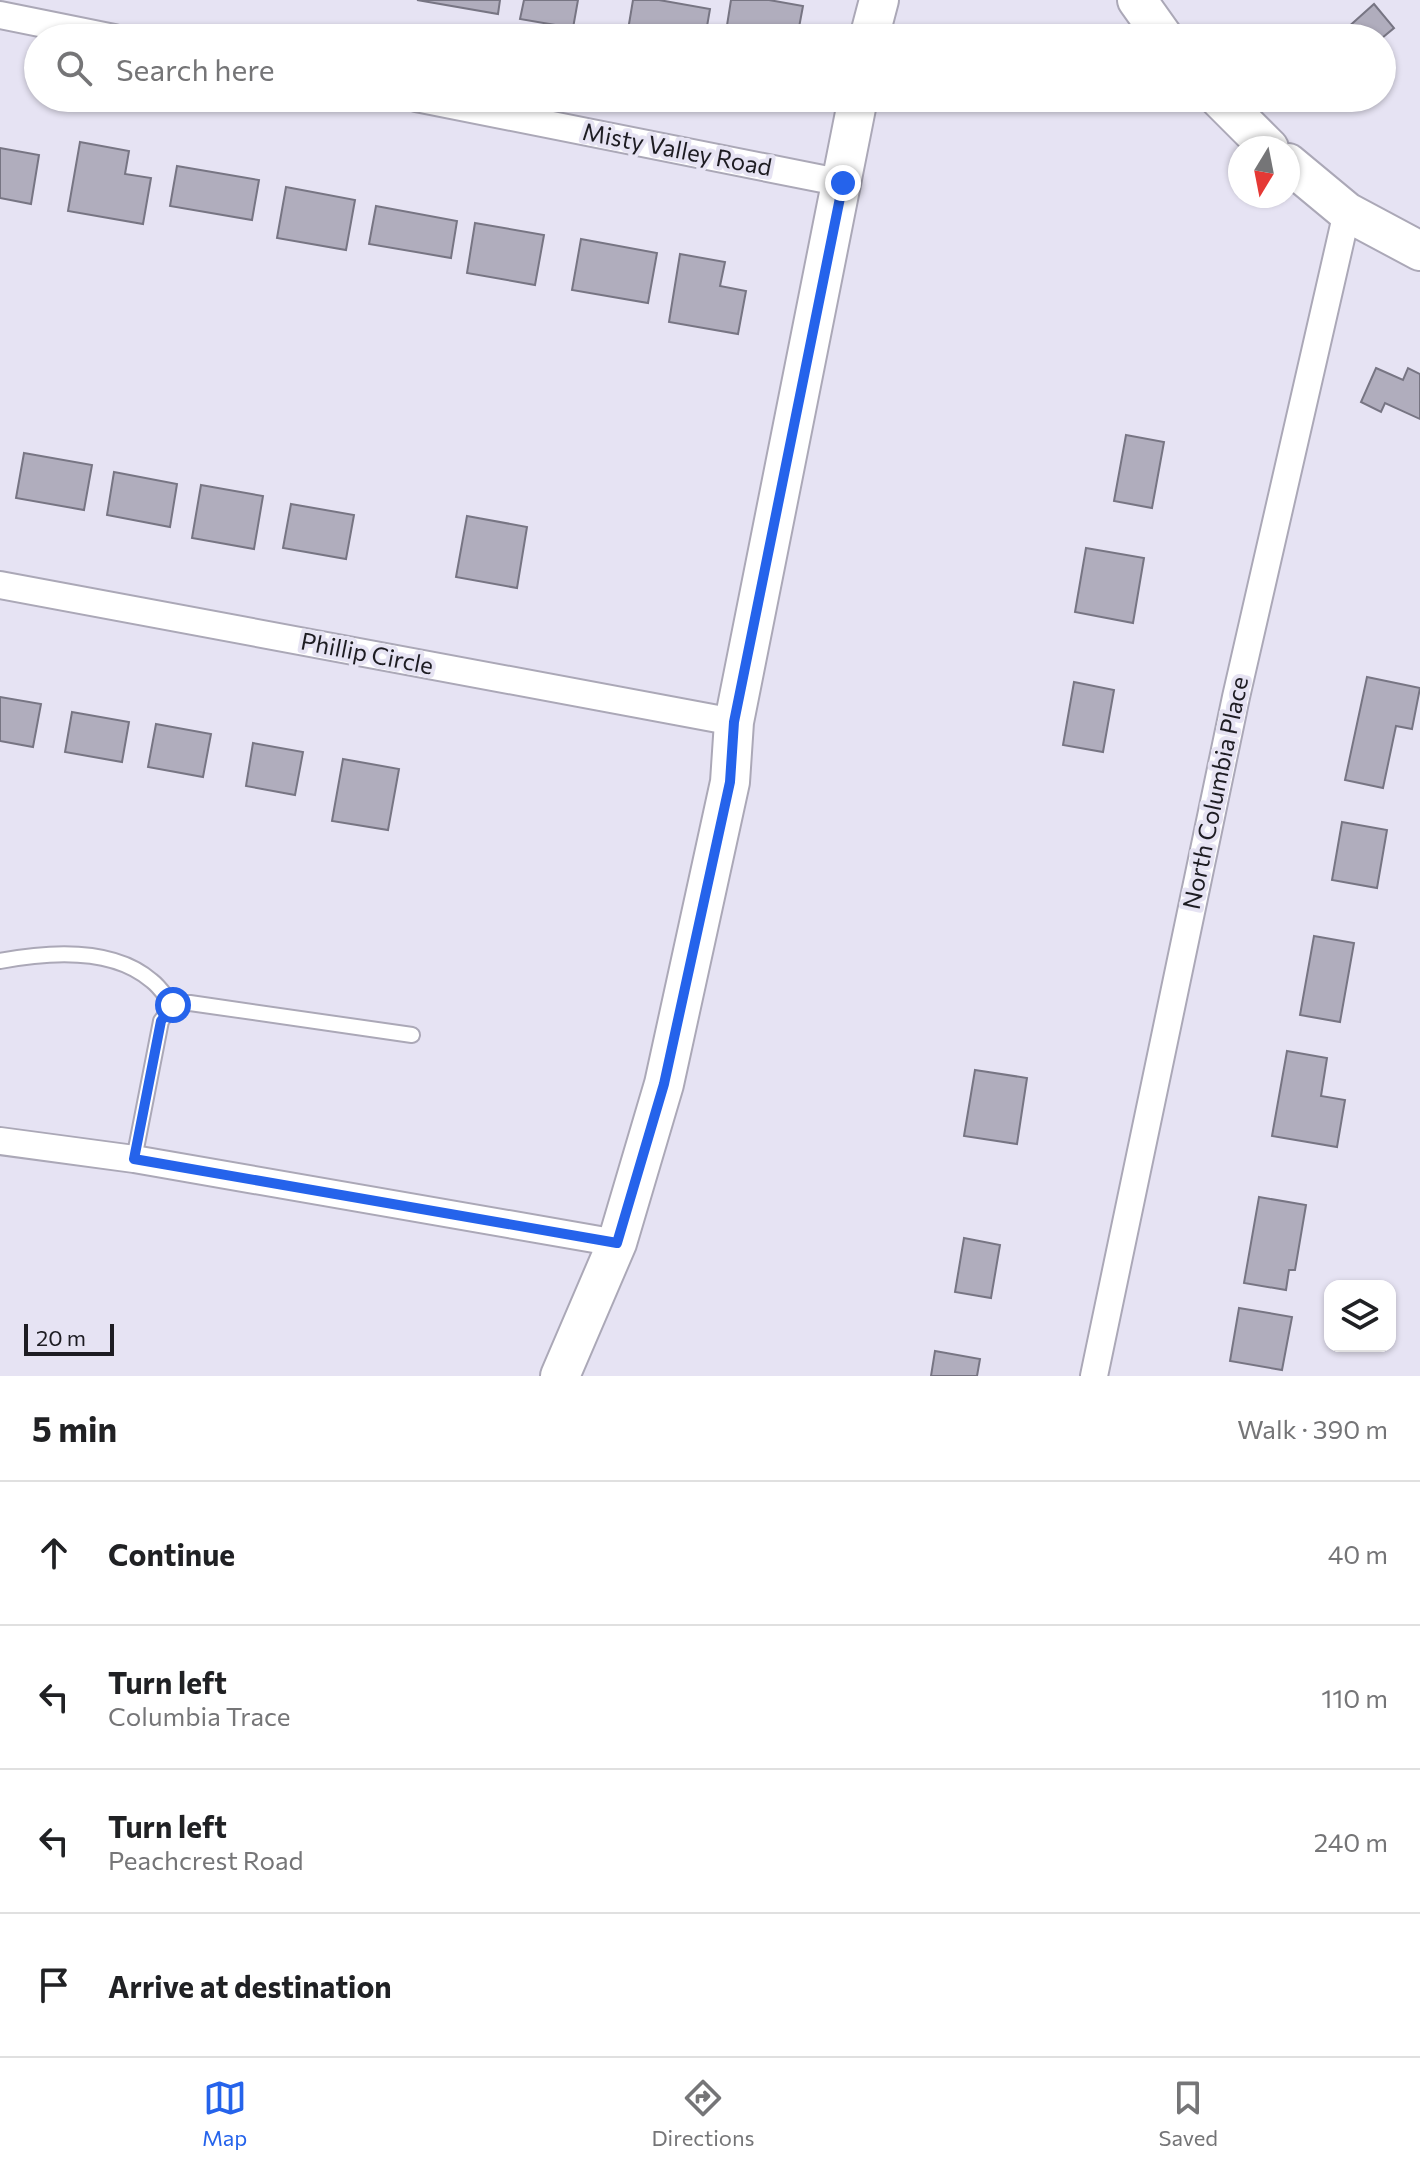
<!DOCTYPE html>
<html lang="en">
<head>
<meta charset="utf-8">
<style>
  :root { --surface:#fff; --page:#f2f2f2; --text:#202124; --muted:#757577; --line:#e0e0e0; --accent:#2563eb }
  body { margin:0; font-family:Commissioner,sans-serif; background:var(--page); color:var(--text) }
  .controls { position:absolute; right:24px; bottom:24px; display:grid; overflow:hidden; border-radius:16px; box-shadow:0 2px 6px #0004 }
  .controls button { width:72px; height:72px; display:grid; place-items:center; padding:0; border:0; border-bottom:2px solid var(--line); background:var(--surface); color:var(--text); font:40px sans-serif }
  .compass { position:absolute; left:1228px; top:136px; width:72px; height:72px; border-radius:50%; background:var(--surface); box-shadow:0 2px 6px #0004; rotate:190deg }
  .scale { position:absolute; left:24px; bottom:20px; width:90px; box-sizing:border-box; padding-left:8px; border:4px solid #1d1c22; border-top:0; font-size:22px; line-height:28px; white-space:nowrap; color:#1d1c22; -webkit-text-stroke:6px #e6e3f3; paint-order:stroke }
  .stop { position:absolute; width:24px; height:24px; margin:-18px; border:6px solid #2563eb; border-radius:50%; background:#fff }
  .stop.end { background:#2563eb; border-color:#fff; box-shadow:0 2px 8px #0008 }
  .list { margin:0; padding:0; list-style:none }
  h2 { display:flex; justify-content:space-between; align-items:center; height:104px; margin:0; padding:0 32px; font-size:34px }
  h2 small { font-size:26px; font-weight:400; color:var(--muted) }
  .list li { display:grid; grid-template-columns:52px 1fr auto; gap:24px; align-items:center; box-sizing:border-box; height:144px; padding:0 32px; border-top:2px solid var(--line) }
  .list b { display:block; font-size:30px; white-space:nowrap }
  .list p { margin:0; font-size:26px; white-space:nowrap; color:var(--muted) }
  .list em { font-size:26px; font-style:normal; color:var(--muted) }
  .icon { flex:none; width:44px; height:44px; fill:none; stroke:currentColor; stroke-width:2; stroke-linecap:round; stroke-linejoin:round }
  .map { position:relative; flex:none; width:1420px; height:1376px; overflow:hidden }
  .search { position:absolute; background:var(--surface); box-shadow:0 2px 6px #0004; left:24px; right:24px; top:24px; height:88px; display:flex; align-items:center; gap:20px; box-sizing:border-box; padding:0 28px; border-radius:44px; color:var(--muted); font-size:30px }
  .sheet { height:680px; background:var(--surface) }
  nav { display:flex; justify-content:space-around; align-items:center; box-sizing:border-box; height:112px; border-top:2px solid var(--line); background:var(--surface); font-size:22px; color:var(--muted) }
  nav a { display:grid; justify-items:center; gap:4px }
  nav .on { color:var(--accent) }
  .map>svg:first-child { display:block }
  .building { fill:#b0adbd; stroke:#777583; stroke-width:2 }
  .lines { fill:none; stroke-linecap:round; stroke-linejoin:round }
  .lane-casing { stroke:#aba8b7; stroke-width:18 }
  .street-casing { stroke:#aba8b7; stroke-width:30 }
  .secondary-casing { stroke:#aba8b7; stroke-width:42 }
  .lane { stroke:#fff; stroke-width:14 }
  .street { stroke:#fff; stroke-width:26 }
  .secondary { stroke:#fff; stroke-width:38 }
  .route { stroke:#2563eb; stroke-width:10 }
  .labels { text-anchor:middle; stroke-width:8; stroke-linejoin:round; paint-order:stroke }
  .street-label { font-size:24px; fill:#1d1c22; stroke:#e6e3f3 }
</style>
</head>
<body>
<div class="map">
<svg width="1420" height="1376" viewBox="0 0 1420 1376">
  <rect width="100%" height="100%" fill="#e6e3f3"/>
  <g class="building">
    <polygon points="417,0 500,0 498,14"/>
    <polygon points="524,0 578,0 573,28 520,19"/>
    <polygon points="633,0 659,0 710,9 705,38 627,36"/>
    <polygon points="731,0 769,0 803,6 797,38 725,38"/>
    <polygon points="1374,4 1394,28 1382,38 1336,38"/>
    <polygon points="80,142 129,151 125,174 151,178 143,224 68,211"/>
    <polygon points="0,148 39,155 31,204 0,198"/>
    <polygon points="177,166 259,180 252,220 170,206"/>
    <polygon points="286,187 355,200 346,250 277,238"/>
    <polygon points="376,206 457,221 451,258 369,244"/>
    <polygon points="475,223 544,235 535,285 467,273"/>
    <polygon points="581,239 657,253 648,303 572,290"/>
    <polygon points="680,254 725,262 720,286 746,291 738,334 669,322"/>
    <polygon points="1376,368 1403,380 1408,368 1420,374 1420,419 1385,403 1381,412 1361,402"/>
    <polygon points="1126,435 1164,442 1152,508 1114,501"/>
    <polygon points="24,453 92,465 84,510 16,498"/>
    <polygon points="114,472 177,484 170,527 107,515"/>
    <polygon points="201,485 263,496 254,549 192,538"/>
    <polygon points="291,504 354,515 346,559 283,548"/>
    <polygon points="467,516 527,527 517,588 456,577"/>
    <polygon points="1086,548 1144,558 1133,623 1075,612"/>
    <polygon points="1367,677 1420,688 1412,729 1396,726 1383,788 1345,780"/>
    <polygon points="1074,682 1114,690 1103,752 1063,745"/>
    <polygon points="0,697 41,704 33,747 0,741"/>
    <polygon points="72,712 129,722 122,762 65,752"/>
    <polygon points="156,724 211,734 203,777 148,767"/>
    <polygon points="253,743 303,752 295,795 246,786"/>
    <polygon points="343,759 399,769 388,830 332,821"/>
    <polygon points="1342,822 1387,830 1377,888 1332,880"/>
    <polygon points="1314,936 1354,943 1340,1022 1300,1015"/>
    <polygon points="1287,1051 1327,1058 1321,1096 1345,1100 1337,1147 1272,1136"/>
    <polygon points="975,1070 1027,1078 1017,1144 964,1136"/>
    <polygon points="1259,1197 1306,1205 1295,1270 1289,1270 1286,1290 1244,1283"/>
    <polygon points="964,1238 1000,1245 991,1298 955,1292"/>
    <polygon points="1239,1308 1292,1317 1282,1370 1230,1361"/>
    <polygon points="935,1351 980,1359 977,1376 931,1376"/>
  </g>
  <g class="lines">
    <defs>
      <g id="lane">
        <path d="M0,961c47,-9 113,-14 152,20 8,6 14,16 21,24l-12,16 -27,138"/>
        <polyline points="173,1005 190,1003 412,1035"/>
      </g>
      <g id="street">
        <polyline points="0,15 114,38"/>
        <polyline points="416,98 843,183"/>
        <polyline points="0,585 734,722"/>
        <polyline points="0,1141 134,1159 617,1243"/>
        <polyline points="1094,1376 1236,697 1347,212"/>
      </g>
      <g id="secondary">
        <polyline points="1137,0 1164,38"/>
        <polyline points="869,38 879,0"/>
        <polyline points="1219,98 1269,148"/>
        <polyline points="1288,163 1347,212 1420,251"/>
        <polyline points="560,1376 617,1243 664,1084 730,782 734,722 858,98"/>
      </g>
    </defs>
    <use href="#lane" class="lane-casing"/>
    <use href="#street" class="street-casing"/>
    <use href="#secondary" class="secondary-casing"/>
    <use href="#lane" class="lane"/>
    <use href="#street" class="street"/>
    <use href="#secondary" class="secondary"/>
  </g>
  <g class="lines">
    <polyline class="route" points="173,1005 161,1021 134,1159 617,1243 664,1084 730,782 734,722 843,183"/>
  </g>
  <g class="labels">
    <g class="street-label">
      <text transform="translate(677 150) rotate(11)" y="8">Misty Valley Road</text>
      <text transform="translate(367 654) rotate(11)" y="8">Phillip Circle</text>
      <text transform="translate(1216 793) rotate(-78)" y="8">North Columbia Place</text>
    </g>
  </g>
</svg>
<div class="controls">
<button><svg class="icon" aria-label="layers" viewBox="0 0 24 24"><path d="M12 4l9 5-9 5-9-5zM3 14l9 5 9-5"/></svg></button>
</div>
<svg class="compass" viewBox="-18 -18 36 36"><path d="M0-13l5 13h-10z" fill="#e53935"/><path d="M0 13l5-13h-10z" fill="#757577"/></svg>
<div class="scale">20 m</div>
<div class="stop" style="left:173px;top:1005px"></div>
<div class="stop end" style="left:843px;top:183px"></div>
<div class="search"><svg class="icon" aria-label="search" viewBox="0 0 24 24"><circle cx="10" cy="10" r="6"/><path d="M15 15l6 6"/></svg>Search here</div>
</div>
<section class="sheet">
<h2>5 min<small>Walk · 390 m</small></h2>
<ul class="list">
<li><svg class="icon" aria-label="ahead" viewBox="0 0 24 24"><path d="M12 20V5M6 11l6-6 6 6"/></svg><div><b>Continue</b></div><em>40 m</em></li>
<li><svg class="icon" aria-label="left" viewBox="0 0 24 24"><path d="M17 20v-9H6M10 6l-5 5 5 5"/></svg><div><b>Turn left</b><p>Columbia Trace</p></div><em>110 m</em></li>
<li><svg class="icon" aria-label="left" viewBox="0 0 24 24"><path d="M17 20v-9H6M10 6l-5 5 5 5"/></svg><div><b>Turn left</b><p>Peachcrest Road</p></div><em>240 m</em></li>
<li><svg class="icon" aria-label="arrive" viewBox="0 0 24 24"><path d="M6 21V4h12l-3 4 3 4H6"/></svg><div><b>Arrive at destination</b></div></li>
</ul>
</section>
<nav>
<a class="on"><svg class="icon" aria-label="map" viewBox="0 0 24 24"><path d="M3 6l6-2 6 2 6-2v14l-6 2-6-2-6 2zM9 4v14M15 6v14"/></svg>Map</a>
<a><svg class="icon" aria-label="directions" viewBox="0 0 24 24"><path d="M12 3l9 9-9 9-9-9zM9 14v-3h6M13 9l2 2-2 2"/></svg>Directions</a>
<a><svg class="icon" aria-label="saved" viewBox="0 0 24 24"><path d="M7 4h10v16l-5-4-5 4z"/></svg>Saved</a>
</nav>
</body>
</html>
